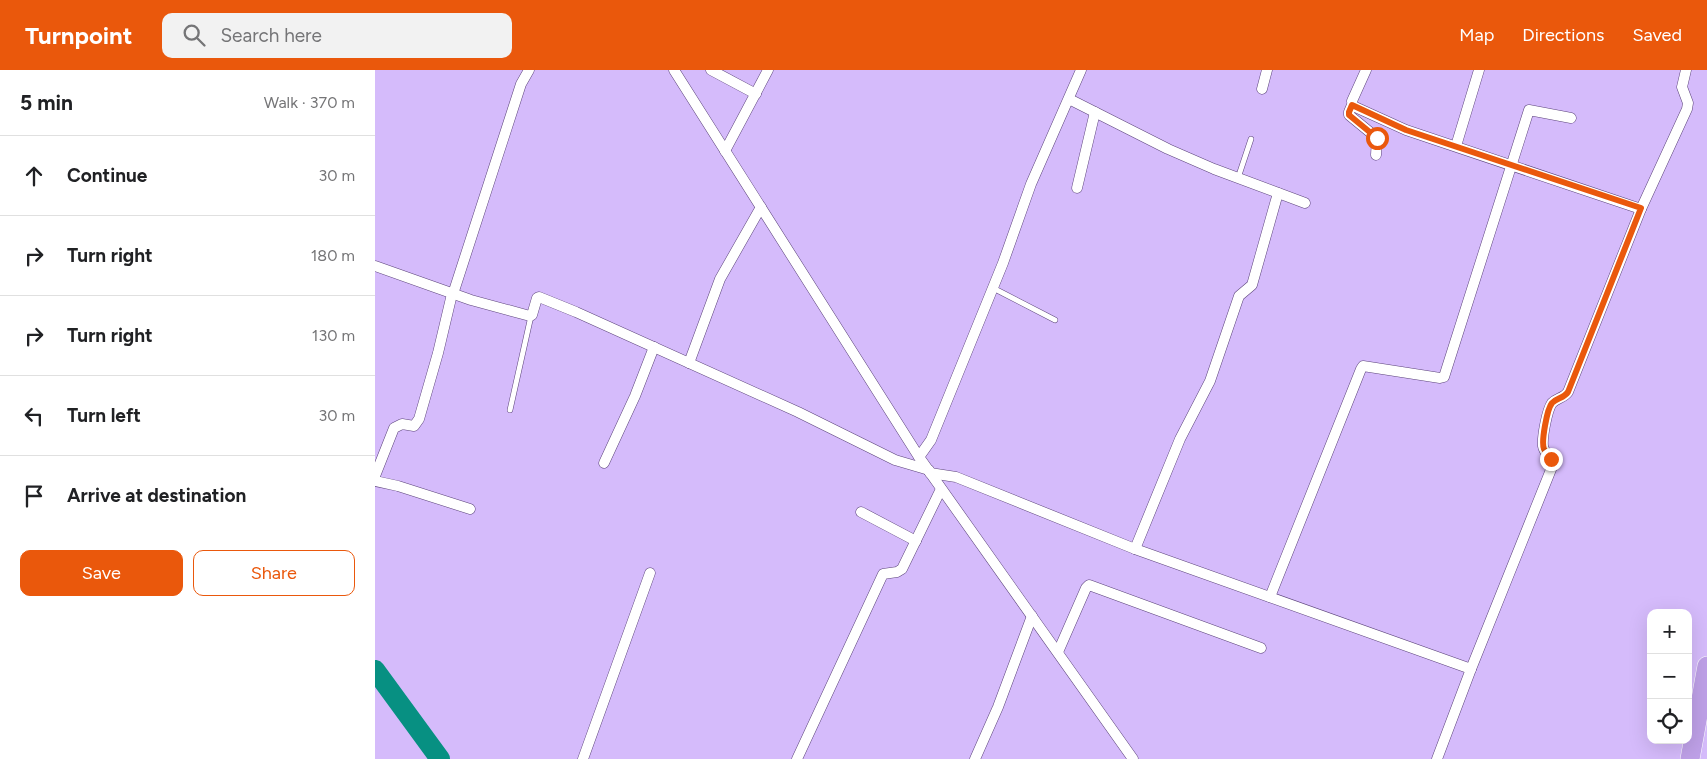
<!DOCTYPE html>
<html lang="en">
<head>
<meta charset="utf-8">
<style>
  :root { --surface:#fff; --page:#f2f2f2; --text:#202124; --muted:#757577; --line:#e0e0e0; --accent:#ea580c }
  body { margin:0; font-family:Figtree,sans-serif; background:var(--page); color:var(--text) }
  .controls { position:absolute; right:15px; bottom:15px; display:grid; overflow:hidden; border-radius:10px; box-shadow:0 5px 20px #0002 }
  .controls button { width:45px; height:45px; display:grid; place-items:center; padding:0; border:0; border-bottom:1px solid var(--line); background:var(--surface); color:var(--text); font:25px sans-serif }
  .stop { position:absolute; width:15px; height:15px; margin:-11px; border:4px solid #ea580c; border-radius:50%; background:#fff }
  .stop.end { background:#ea580c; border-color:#fff; box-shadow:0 1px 5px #0008 }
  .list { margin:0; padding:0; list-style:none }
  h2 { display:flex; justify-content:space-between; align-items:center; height:65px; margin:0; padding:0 20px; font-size:21px }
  h2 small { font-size:16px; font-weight:400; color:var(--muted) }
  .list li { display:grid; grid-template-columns:32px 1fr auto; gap:15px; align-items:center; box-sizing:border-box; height:80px; padding:0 20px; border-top:1px solid var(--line) }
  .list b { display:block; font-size:19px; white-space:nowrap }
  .list em { font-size:16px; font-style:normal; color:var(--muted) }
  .actions { display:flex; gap:10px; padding:15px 20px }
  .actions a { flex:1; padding:11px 0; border:1px solid var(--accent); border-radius:10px; text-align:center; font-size:18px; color:var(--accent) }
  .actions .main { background:var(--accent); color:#fff }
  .icon { flex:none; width:28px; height:28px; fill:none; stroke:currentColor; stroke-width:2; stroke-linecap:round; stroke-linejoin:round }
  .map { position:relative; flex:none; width:1332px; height:689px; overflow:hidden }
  header { display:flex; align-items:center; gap:30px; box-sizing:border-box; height:70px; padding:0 25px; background:var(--accent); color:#fff }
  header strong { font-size:24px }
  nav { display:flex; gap:28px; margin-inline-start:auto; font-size:18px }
  .search { width:350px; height:45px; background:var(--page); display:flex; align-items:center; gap:12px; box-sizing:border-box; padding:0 18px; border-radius:10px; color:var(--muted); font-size:19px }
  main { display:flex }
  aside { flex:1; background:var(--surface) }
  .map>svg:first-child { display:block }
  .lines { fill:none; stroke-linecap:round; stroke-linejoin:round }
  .river { stroke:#079082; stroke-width:20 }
  .lane-casing { stroke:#5c447b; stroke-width:6 }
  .street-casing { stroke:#5c447b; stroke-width:11 }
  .highway-casing { stroke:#fff; stroke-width:20 }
  .lane { stroke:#fff; stroke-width:5 }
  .street { stroke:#fff; stroke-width:10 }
  .highway { stroke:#bea0e7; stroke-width:19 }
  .route { stroke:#ea580c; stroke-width:6 }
</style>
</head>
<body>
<header>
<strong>Turnpoint</strong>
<div class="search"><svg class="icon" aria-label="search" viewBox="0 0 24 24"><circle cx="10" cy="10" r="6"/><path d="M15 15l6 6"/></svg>Search here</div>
<nav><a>Map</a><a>Directions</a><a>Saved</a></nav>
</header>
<main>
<aside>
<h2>5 min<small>Walk · 370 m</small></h2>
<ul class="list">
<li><svg class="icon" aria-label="ahead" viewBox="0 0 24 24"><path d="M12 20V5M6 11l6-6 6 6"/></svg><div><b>Continue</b></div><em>30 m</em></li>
<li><svg class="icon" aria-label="right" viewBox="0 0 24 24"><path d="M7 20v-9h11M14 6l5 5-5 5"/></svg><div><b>Turn right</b></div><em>180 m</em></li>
<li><svg class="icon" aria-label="right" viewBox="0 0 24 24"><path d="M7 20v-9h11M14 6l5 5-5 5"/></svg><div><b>Turn right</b></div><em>130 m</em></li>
<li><svg class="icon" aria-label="left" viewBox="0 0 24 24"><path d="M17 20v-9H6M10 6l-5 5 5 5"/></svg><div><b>Turn left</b></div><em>30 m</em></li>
<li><svg class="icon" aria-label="arrive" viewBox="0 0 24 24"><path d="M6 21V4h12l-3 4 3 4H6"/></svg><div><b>Arrive at destination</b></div></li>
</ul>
<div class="actions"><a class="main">Save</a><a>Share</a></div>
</aside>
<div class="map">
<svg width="1332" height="689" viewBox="0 0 1332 689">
  <rect width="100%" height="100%" fill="#d5bbfb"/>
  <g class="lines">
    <polyline class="river" points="0,600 65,689"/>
    <defs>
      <g id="lane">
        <polyline points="863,108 876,69"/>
        <polyline points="618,218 680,250"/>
        <polyline points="135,340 156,246"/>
      </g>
      <g id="street">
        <polyline points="299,0 544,387 758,689"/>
        <polyline points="336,0 381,24"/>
        <polyline points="991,0 977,31 978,36 1031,60 1266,139"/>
        <polyline points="887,19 892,0"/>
        <polyline points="694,29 793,79 839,99 930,133"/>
        <polyline points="977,35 974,42 974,45 1002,68 1001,85"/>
        <polyline points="1081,76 1104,0"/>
        <polyline points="350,81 393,0"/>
        <polyline points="702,118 720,42"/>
        <polyline points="0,196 96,230 155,246 157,245 162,228 164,227 201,242 423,342 520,390 554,400"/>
        <polyline points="78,224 146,14 154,0"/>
        <polyline points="314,293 345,209 386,137"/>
        <polyline points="544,387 556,370 628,193 656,114 706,0"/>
        <polyline points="229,393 260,326 279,277"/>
        <polyline points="555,403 581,407 760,479 1096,599"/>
        <polyline points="0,406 19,358 27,354 39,356 44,349 63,283 77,224"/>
        <polyline points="0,411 23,416 95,439"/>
        <polyline points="486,442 541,471"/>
        <polyline points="760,479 805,369 835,311 864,226 877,215 903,123"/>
        <polyline points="895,527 986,299 988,296 1065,308 1069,307 1154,40 1196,48"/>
        <polyline points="683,582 711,518 714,515 886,578"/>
        <polyline points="208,689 275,503"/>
        <polyline points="422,689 508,504 522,502 527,499 566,419"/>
        <polyline points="600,689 623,637 657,546"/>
        <path d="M1062,689l34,-90 81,-202c1,-10 -8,-13 -9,-21 -1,-9 4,-36 9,-43 5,-5 12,-5 16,-11l73,-183 46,-100 1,-6 -6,-16 4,-17"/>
      </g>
      <polyline id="highway" points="1315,689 1332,596"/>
    </defs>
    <use href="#lane" class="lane-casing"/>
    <use href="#street" class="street-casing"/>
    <use href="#highway" class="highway-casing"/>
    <use href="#lane" class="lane"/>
    <use href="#street" class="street"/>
    <use href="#highway" class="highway"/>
  </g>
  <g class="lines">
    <path class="route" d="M1002,68l-28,-23v-3l3,-7 54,25 235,78 -73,184c-4,6 -11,6 -16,11 -5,6 -11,39 -8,46 2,4 5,7 7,10"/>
  </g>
</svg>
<div class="controls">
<button>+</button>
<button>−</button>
<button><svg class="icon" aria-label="locate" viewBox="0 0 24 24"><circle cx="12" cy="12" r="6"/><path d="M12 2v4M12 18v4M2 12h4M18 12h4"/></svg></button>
</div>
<div class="stop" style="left:1002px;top:68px"></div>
<div class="stop end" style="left:1176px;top:389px"></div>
</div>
</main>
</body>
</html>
